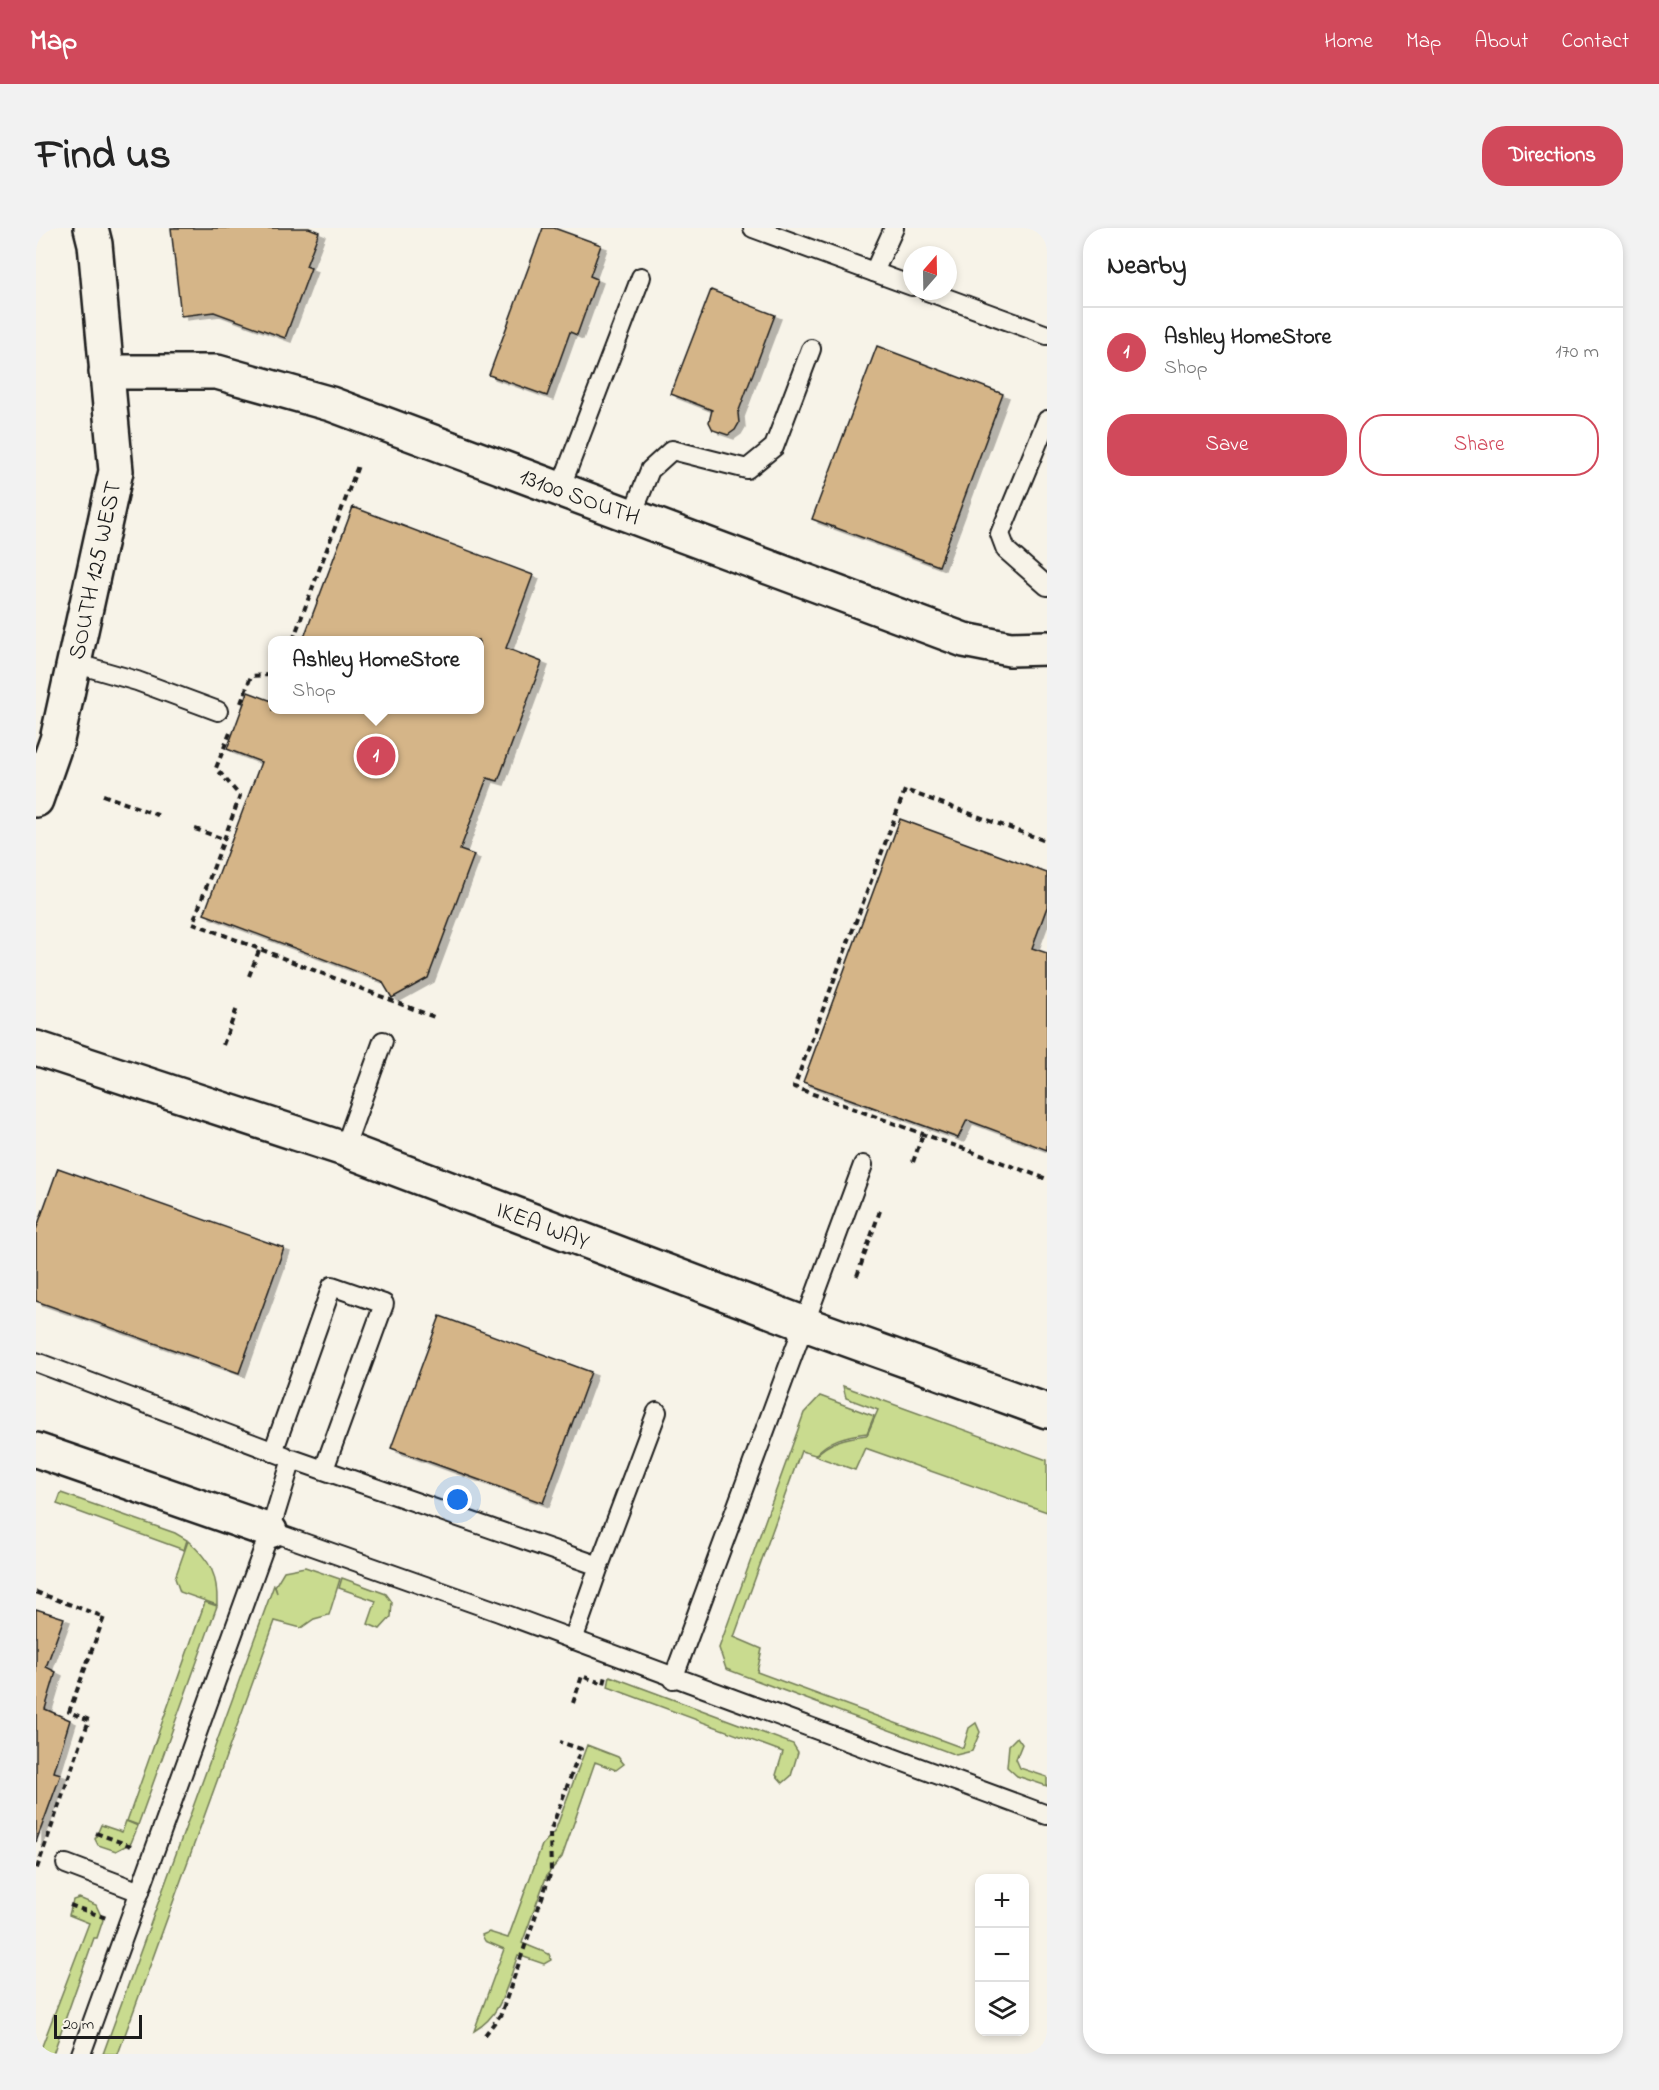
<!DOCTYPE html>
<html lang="en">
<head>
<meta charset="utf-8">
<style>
  :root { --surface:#fff; --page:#f2f2f2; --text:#222; --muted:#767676; --line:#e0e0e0; --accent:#d1495b }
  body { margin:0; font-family:"Indie Flower",sans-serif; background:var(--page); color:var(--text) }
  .controls { position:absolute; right:18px; bottom:18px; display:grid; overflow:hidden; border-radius:12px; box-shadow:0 3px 9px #0003 }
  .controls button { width:54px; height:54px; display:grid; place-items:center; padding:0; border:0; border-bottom:2px solid var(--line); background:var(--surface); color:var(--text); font:30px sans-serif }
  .compass { position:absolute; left:867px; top:18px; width:54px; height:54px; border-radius:50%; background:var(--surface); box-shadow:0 3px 9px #0003; rotate:20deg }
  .scale { position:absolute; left:18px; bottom:15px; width:88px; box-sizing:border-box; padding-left:6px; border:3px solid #1c1c1c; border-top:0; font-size:16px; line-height:21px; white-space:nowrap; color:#1c1c1c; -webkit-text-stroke:4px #f7f3e8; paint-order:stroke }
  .you { position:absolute; left:422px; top:1272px; width:21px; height:21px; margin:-15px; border:4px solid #fff; border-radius:50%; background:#1a73e8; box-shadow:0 0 0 9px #1a73e833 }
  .badge { display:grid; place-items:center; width:39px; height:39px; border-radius:50%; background:var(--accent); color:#fff; font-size:20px; font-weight:700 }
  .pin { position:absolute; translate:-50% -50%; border:3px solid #fff; box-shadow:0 2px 6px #0006 }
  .popup { position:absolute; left:232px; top:408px; width:216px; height:78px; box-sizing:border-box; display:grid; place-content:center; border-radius:12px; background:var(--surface); filter:drop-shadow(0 2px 4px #0005); font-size:20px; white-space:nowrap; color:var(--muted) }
  .popup b { font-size:22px; color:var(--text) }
  .popup::after { content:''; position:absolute; left:50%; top:100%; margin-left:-12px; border:12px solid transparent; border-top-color:var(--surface) }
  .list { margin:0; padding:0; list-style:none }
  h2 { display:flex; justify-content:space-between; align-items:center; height:78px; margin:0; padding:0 24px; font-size:26px }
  h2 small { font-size:20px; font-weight:400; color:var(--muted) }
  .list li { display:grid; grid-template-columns:39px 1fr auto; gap:18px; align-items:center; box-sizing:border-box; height:90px; padding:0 24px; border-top:2px solid var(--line) }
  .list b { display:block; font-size:22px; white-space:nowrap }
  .list p { margin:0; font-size:20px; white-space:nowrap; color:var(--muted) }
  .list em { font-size:20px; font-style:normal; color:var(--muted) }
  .actions { display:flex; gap:12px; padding:18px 24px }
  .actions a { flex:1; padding:14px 0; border:2px solid var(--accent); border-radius:24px; text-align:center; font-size:21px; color:var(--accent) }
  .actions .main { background:var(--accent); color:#fff }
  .icon { flex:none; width:33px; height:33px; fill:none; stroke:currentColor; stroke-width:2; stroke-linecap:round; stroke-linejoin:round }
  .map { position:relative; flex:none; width:1011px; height:1826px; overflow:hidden; border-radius:24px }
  header { display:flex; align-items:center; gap:36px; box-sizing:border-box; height:84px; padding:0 30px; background:var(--accent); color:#fff }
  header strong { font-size:28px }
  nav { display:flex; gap:33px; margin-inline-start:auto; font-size:21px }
  .intro { display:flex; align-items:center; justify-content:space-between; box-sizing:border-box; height:144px; padding:0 36px }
  h1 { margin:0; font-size:42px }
  .button { padding:15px 27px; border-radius:24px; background:var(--accent); color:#fff; font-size:21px; font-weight:700 }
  main { display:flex; gap:36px; padding:0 36px }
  aside { flex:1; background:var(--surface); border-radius:24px; box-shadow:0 3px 9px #0003 }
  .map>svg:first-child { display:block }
  .green { fill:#c9db8f; stroke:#727c56; stroke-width:1.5 }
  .building { fill:#d5b588; stroke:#1c1c1c; stroke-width:1.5; filter:url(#shadow) }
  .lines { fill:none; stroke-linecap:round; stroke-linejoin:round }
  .service-casing { stroke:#1c1c1c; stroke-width:22 }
  .minor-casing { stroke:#1c1c1c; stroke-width:38 }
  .tertiary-casing { stroke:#1c1c1c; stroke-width:38 }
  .secondary-casing { stroke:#1c1c1c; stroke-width:38 }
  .path { stroke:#1c1c1c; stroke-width:4; stroke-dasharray:6 4.5; stroke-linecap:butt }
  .service { stroke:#f7f3e8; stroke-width:18 }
  .minor { stroke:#f7f3e8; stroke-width:33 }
  .tertiary { stroke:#f7f3e8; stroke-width:33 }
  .secondary { stroke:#f7f3e8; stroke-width:33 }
  .labels { text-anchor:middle; stroke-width:5; stroke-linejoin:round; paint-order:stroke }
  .street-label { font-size:24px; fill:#1c1c1c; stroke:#f7f3e8 }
</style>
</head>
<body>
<header>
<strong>Map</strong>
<nav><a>Home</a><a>Map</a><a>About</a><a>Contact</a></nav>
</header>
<div class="intro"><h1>Find us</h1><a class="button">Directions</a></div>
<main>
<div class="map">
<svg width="1011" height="1826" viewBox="0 0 1011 1826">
  <defs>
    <filter id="shadow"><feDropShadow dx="6" dy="4" stdDeviation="0" flood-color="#0004"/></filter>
  </defs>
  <rect width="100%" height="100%" fill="#f7f3e8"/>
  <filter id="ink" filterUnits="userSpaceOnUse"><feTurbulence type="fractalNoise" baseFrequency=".0167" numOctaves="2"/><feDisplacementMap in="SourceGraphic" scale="12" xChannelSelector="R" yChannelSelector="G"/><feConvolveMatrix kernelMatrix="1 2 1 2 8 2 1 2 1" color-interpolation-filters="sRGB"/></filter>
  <g filter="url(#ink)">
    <g class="green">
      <path d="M807,1158l204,74v52l-182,-64 -10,22 -40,-14c16,-16 31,-18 52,-21l11,-25 -32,-12z"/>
      <path d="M784,1168l54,20 -7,17c-22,3 -37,6 -52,22l-14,-4 -67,186 28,12 -5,23 206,76 6,-20 7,-5 4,9 -8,19 -16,4 -230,-86 -7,-21 85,-235z"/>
      <polygon points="25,1265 139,1305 151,1312 148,1322 21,1276"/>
      <path d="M152,1313c23,20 30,34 29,64l-37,-13 -5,-14z"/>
      <polygon points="269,1339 304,1351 293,1387 278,1391 265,1400 239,1393 82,1826 67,1826 238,1357 241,1365 239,1358 248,1343"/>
      <polygon points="306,1350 350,1366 356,1374 355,1389 344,1401 332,1396 340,1373 303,1360"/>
      <polygon points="169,1374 181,1378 102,1597 91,1593"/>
      <polygon points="574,1448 757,1516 762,1524 755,1548 747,1555 740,1547 747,1524 572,1459"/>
      <polygon points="981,1509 986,1516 980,1531 984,1540 1011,1549 1011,1558 981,1548 971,1539 973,1517"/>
      <path d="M551,1517l31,12 6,7 -8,6 -21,-8 -33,95 -15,18 -25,68 27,11 2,6 -7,4 -26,-9c-11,29 -15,59 -44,76l30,-82 -19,-8 -3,-6 7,-3 19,6 34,-93 13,-14z"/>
      <polygon points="90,1593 102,1598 95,1615 80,1623 62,1617 59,1611 65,1597 86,1604"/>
      <polygon points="43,1670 60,1677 67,1692 61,1710 58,1710 17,1826 3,1826 53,1695 33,1687 37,1672"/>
    </g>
    <g class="building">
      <polygon points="135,0 273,0 283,4 270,38 275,40 249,110 178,84 145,88"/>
      <polygon points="507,0 518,0 565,17 554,48 561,51 541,107 534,104 511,168 453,147"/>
      <polygon points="675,62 739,87 702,185 703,195 699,202 692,207 677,202 673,194 676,182 635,166"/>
      <polygon points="841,118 967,166 903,338 776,291"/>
      <polygon points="317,279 497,347 470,420 506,434 462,553 451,550 424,622 438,627 392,750 356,770 346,753 168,686 225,534 191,521 212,464 236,473 236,482 443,482 443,412 267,412"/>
      <polygon points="864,591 1011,645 1011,679 996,720 1011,725 1011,922 931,892 922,910 767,854"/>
      <polygon points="22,940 248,1020 203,1145 0,1073 0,1002"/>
      <polygon points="404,1088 555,1144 507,1275 355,1220"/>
      <polygon points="0,1381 28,1390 10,1439 20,1444 9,1481 34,1492 18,1544 25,1546 0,1614"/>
    </g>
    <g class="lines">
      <defs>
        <g id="service">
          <polyline points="717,0 876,58"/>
          <polyline points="838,44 858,0"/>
          <polyline points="891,63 1011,107"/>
          <polyline points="1011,192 964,306 970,322 1011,358"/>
          <polyline points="524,261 605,49"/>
          <polyline points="596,287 614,242 636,222 711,241 738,219 775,121"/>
          <polyline points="38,435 101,453 182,483"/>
          <polyline points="308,921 347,813"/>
          <polyline points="0,1134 249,1228"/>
          <polyline points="237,1224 296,1058 348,1076 288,1241"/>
          <polyline points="234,1303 256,1231 563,1338 537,1412"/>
          <polyline points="563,1338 621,1184"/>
          <polyline points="637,1451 827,937"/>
          <polyline points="30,1636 104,1664"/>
          <polyline points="45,1826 234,1303 463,1384 1011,1587"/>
        </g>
        <g id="minor">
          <polyline points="70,144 181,144 295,176 928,412 974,421 1011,420"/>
          <polyline points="0,1222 234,1303"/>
        </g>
        <polyline id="tertiary" points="0,820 308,921 769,1096 1011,1183"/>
        <polyline id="secondary" points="0,572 21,512 80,243 59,16 55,0"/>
      </defs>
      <use href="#service" class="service-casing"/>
      <use href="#minor" class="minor-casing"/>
      <use href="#tertiary" class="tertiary-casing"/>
      <use href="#secondary" class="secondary-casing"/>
      <g class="path">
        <polyline points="257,412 323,235"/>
        <polyline points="205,475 215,448 236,447"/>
        <polyline points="194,505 180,540 204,568 157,695 398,789"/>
        <polyline points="67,567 124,588"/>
        <polyline points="159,601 188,611"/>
        <polyline points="1007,612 869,562 758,859 1011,951"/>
        <polyline points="213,748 224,720"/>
        <polyline points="187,817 201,780"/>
        <polyline points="877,934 887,906"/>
        <polyline points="821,1048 845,980"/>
        <polyline points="0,1364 68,1389 33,1484 53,1492 0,1643"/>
        <polyline points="537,1475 546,1448 568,1456 570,1448"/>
        <polyline points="60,1605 95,1618"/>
        <polyline points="34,1677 70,1690"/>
        <polyline points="449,1807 465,1786 515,1644 514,1604 545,1521 524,1514"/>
      </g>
      <use href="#service" class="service"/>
      <use href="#minor" class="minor"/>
      <use href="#tertiary" class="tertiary"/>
      <use href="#secondary" class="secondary"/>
    </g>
  </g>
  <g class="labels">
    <g class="street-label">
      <text transform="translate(544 268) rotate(20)" y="8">13100 SOUTH</text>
      <text transform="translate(58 342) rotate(-78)" y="8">SOUTH 125 WEST</text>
      <text transform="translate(507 997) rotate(21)" y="8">IKEA WAY</text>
    </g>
  </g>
</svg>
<div class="controls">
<button>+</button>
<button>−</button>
<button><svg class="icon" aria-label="layers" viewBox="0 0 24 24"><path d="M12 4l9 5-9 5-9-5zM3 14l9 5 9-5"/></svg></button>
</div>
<svg class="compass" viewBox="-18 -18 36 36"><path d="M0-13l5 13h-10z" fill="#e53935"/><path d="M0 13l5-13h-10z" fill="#767676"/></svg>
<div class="scale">20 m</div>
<div class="you"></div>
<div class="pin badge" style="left:340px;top:528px">1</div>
<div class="popup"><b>Ashley HomeStore</b>Shop</div>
</div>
<aside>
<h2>Nearby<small></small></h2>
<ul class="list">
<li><span class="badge">1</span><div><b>Ashley HomeStore</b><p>Shop</p></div><em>170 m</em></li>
</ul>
<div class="actions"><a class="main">Save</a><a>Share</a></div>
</aside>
</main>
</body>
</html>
